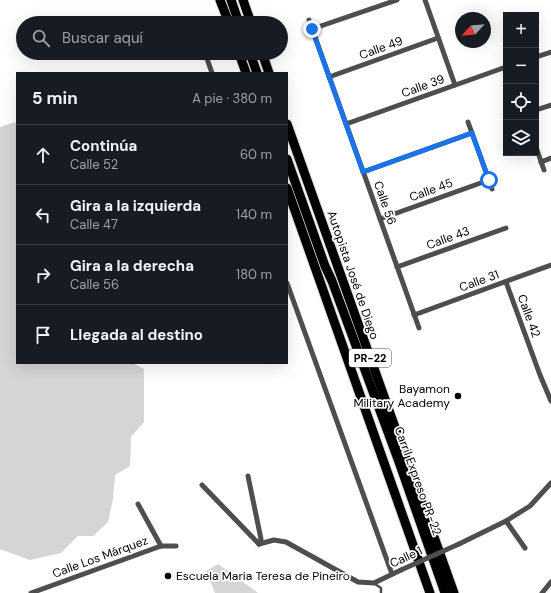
<!DOCTYPE html>
<html lang="es">
<head>
<meta charset="utf-8">
<style>
  :root { --surface:#171b24; --page:#242831; --text:#f1f3f6; --muted:#9ea1a6; --line:#363941 }
  body { margin:0; font-family:"DM Sans",sans-serif; background:var(--page); color:var(--text) }
  .controls { position:absolute; right:12px; top:12px; display:grid; overflow:hidden; border-radius:0px; box-shadow:0 4px 16px #0002 }
  .controls button { width:36px; height:36px; display:grid; place-items:center; padding:0; border:0; border-bottom:1px solid var(--line); background:var(--surface); color:var(--text); font:20px sans-serif }
  .compass { position:absolute; left:455px; top:12px; width:36px; height:36px; border-radius:50%; background:var(--surface); box-shadow:0 4px 16px #0002; rotate:244deg }
  .stop { position:absolute; width:12px; height:12px; margin:-9px; border:3px solid #1a73e8; border-radius:50%; background:#fff }
  .stop.end { background:#1a73e8; border-color:#fff; box-shadow:0 1px 4px #0008 }
  .list { margin:0; padding:0; list-style:none }
  h2 { display:flex; justify-content:space-between; align-items:center; height:52px; margin:0; padding:0 16px; font-size:17px }
  h2 small { font-size:13px; font-weight:400; color:var(--muted) }
  .list li { display:grid; grid-template-columns:26px 1fr auto; gap:12px; align-items:center; box-sizing:border-box; height:60px; padding:0 16px; border-top:1px solid var(--line) }
  .list b { display:block; font-size:15px; white-space:nowrap }
  .list p { margin:0; font-size:13px; white-space:nowrap; color:var(--muted) }
  .list em { font-size:13px; font-style:normal; color:var(--muted) }
  .icon { flex:none; width:22px; height:22px; fill:none; stroke:currentColor; stroke-width:2; stroke-linecap:round; stroke-linejoin:round }
  .map { position:relative; flex:none; width:551px; height:593px; overflow:hidden }
  .search { position:absolute; background:var(--surface); box-shadow:0 4px 16px #0002; left:16px; top:16px; width:272px; height:44px; display:flex; align-items:center; gap:10px; box-sizing:border-box; padding:0 14px; border-radius:22px; color:var(--muted); font-size:15px }
  .panel { position:absolute; background:var(--surface); box-shadow:0 4px 16px #0002; left:16px; top:72px; width:272px; height:292px; border-radius:0px }
  .map>svg:first-child { display:block }
  .green { fill:#d5d5d5 }
  .lines { fill:none; stroke-linecap:round; stroke-linejoin:round }
  .highway-casing { stroke:#dbdbdb; stroke-width:11 }
  .lane { stroke:#4e4e4e; stroke-width:2.5 }
  .street { stroke:#4e4e4e; stroke-width:5 }
  .highway { stroke:#000; stroke-width:9 }
  .street-bridge { stroke:#4e4e4e; stroke-width:5 }
  .route { stroke:#1a73e8; stroke-width:5 }
  .poi-dot { fill:#000; stroke:#fff; stroke-width:1.5 }
  .labels { text-anchor:middle; stroke-width:3.5; stroke-linejoin:round; paint-order:stroke }
  .shield { fill:#fff; stroke:#4c4c4c; stroke-width:1 }
  .shield-label { font-size:11px; font-weight:bold; fill:#000 }
  .street-label { font-size:12px; fill:#000; stroke:#fff }
  .poi-label { font-size:12px; fill:#000; stroke:#fff; text-anchor:end }
</style>
</head>
<body>
<div class="map">
<svg width="551" height="593" viewBox="0 0 551 593">
  <rect width="100%" height="100%" fill="#fff"/>
  <g class="green">
    <polygon points="15,122 17,126 17,363 133,363 144,369 144,422 131,437 130,466 115,475 113,499 108,522 93,536 78,536 61,553 30,560 0,549 0,127"/>
    <polygon points="218,564 258,593 215,593 206,571"/>
  </g>
  <g class="lines">
    <defs>
      <g id="highway">
        <polyline points="220,0 229,23"/>
        <polyline points="231,0 239,23"/>
        <polyline points="243,0 251,23"/>
        <polyline points="239,53 246,73"/>
        <polyline points="250,53 257,73"/>
        <polyline points="262,53 269,73"/>
        <polyline points="287,124 454,593"/>
        <polyline points="287,159 325,266 332,281 399,462 445,593"/>
        <polyline points="287,188 430,593"/>
      </g>
    </defs>
    <use href="#highway" class="highway-casing"/>
    <polyline class="lane" points="375,584 381,588 381,593"/>
    <g class="street">
      <polyline points="425,0 455,85"/>
      <polyline points="309,20 419,328"/>
      <polyline points="312,29 397,0"/>
      <polyline points="205,53 212,73"/>
      <polyline points="536,57 551,52"/>
      <polyline points="329,77 438,38"/>
      <polyline points="536,110 551,105"/>
      <polyline points="468,122 492,189"/>
      <polyline points="346,124 506,67"/>
      <polyline points="536,147 544,170"/>
      <polyline points="541,162 551,158"/>
      <polyline points="363,172 472,133"/>
      <polyline points="380,219 489,180"/>
      <polyline points="397,267 506,228"/>
      <polyline points="506,282 540,375 551,401"/>
      <polyline points="287,283 392,574"/>
      <polyline points="414,315 551,265"/>
      <polyline points="248,476 261,539 259,544"/>
      <polyline points="202,485 259,544"/>
      <polyline points="138,504 161,546"/>
      <polyline points="506,521 525,548"/>
      <polyline points="259,544 274,540 286,542 358,582 374,583 401,570"/>
      <polyline points="459,544 506,521 530,506 551,483"/>
      <polyline points="31,593 161,546 176,546"/>
      <polyline points="542,593 551,582"/>
    </g>
    <use href="#highway" class="highway"/>
    <polyline class="street-bridge" points="401,570 459,544"/>
  </g>
  <g class="lines">
    <polyline class="route" points="312,29 363,172 472,133 489,180"/>
  </g>
  <g class="poi-dot">
    <circle cx="458" cy="396" r="4"/>
    <circle cx="168" cy="576" r="4"/>
  </g>
  <g class="labels">
    <rect class="shield" x="349" y="349" width="42" height="18" rx="3"/>
    <g class="shield-label">
      <text x="370" y="362">PR-22</text>
    </g>
    <g class="street-label">
      <text transform="translate(381 48) rotate(-20)" y="4">Calle 49</text>
      <text transform="translate(423 86) rotate(-20)" y="4">Calle 39</text>
      <text transform="translate(431 190) rotate(-20)" y="4">Calle 45</text>
      <text transform="translate(385 203) rotate(71)" y="4">Calle 56</text>
      <text transform="translate(448 238) rotate(-20)" y="4">Calle 43</text>
      <text transform="translate(353 275) rotate(71)" y="4">Autopista José de Diego</text>
      <text transform="translate(479 281) rotate(-20)" y="4">Calle 31</text>
      <text transform="translate(529 316) rotate(70)" y="4">Calle 42</text>
      <text transform="translate(418 481) rotate(70)" y="4">Carril Expreso PR-22</text>
      <text transform="translate(100 557) rotate(-20)" y="4">Calle Los Márquez</text>
      <text transform="translate(406 557) rotate(-25)" y="4">Calle 1</text>
    </g>
    <g class="poi-label">
      <text x="450" y="393">Bayamon<tspan x="450" dy="14">Military Academy</tspan></text>
      <text x="176" y="580" text-anchor="start">Escuela Maria Teresa de Pineiro</text>
    </g>
  </g>
</svg>
<div class="controls">
<button>+</button>
<button>−</button>
<button><svg class="icon" aria-label="locate" viewBox="0 0 24 24"><circle cx="12" cy="12" r="6"/><path d="M12 2v4M12 18v4M2 12h4M18 12h4"/></svg></button>
<button><svg class="icon" aria-label="layers" viewBox="0 0 24 24"><path d="M12 4l9 5-9 5-9-5zM3 14l9 5 9-5"/></svg></button>
</div>
<svg class="compass" viewBox="-18 -18 36 36"><path d="M0-13l5 13h-10z" fill="#e53935"/><path d="M0 13l5-13h-10z" fill="#9ea1a6"/></svg>
<div class="stop" style="left:489px;top:180px"></div>
<div class="stop end" style="left:312px;top:29px"></div>
<div class="search"><svg class="icon" aria-label="search" viewBox="0 0 24 24"><circle cx="10" cy="10" r="6"/><path d="M15 15l6 6"/></svg>Buscar aquí</div>
<section class="panel">
<h2>5 min<small>A pie · 380 m</small></h2>
<ul class="list">
<li><svg class="icon" aria-label="ahead" viewBox="0 0 24 24"><path d="M12 20V5M6 11l6-6 6 6"/></svg><div><b>Continúa</b><p>Calle 52</p></div><em>60 m</em></li>
<li><svg class="icon" aria-label="left" viewBox="0 0 24 24"><path d="M17 20v-9H6M10 6l-5 5 5 5"/></svg><div><b>Gira a la izquierda</b><p>Calle 47</p></div><em>140 m</em></li>
<li><svg class="icon" aria-label="right" viewBox="0 0 24 24"><path d="M7 20v-9h11M14 6l5 5-5 5"/></svg><div><b>Gira a la derecha</b><p>Calle 56</p></div><em>180 m</em></li>
<li><svg class="icon" aria-label="arrive" viewBox="0 0 24 24"><path d="M6 21V4h12l-3 4 3 4H6"/></svg><div><b>Llegada al destino</b></div></li>
</ul>
</section>
</div>
</body>
</html>
